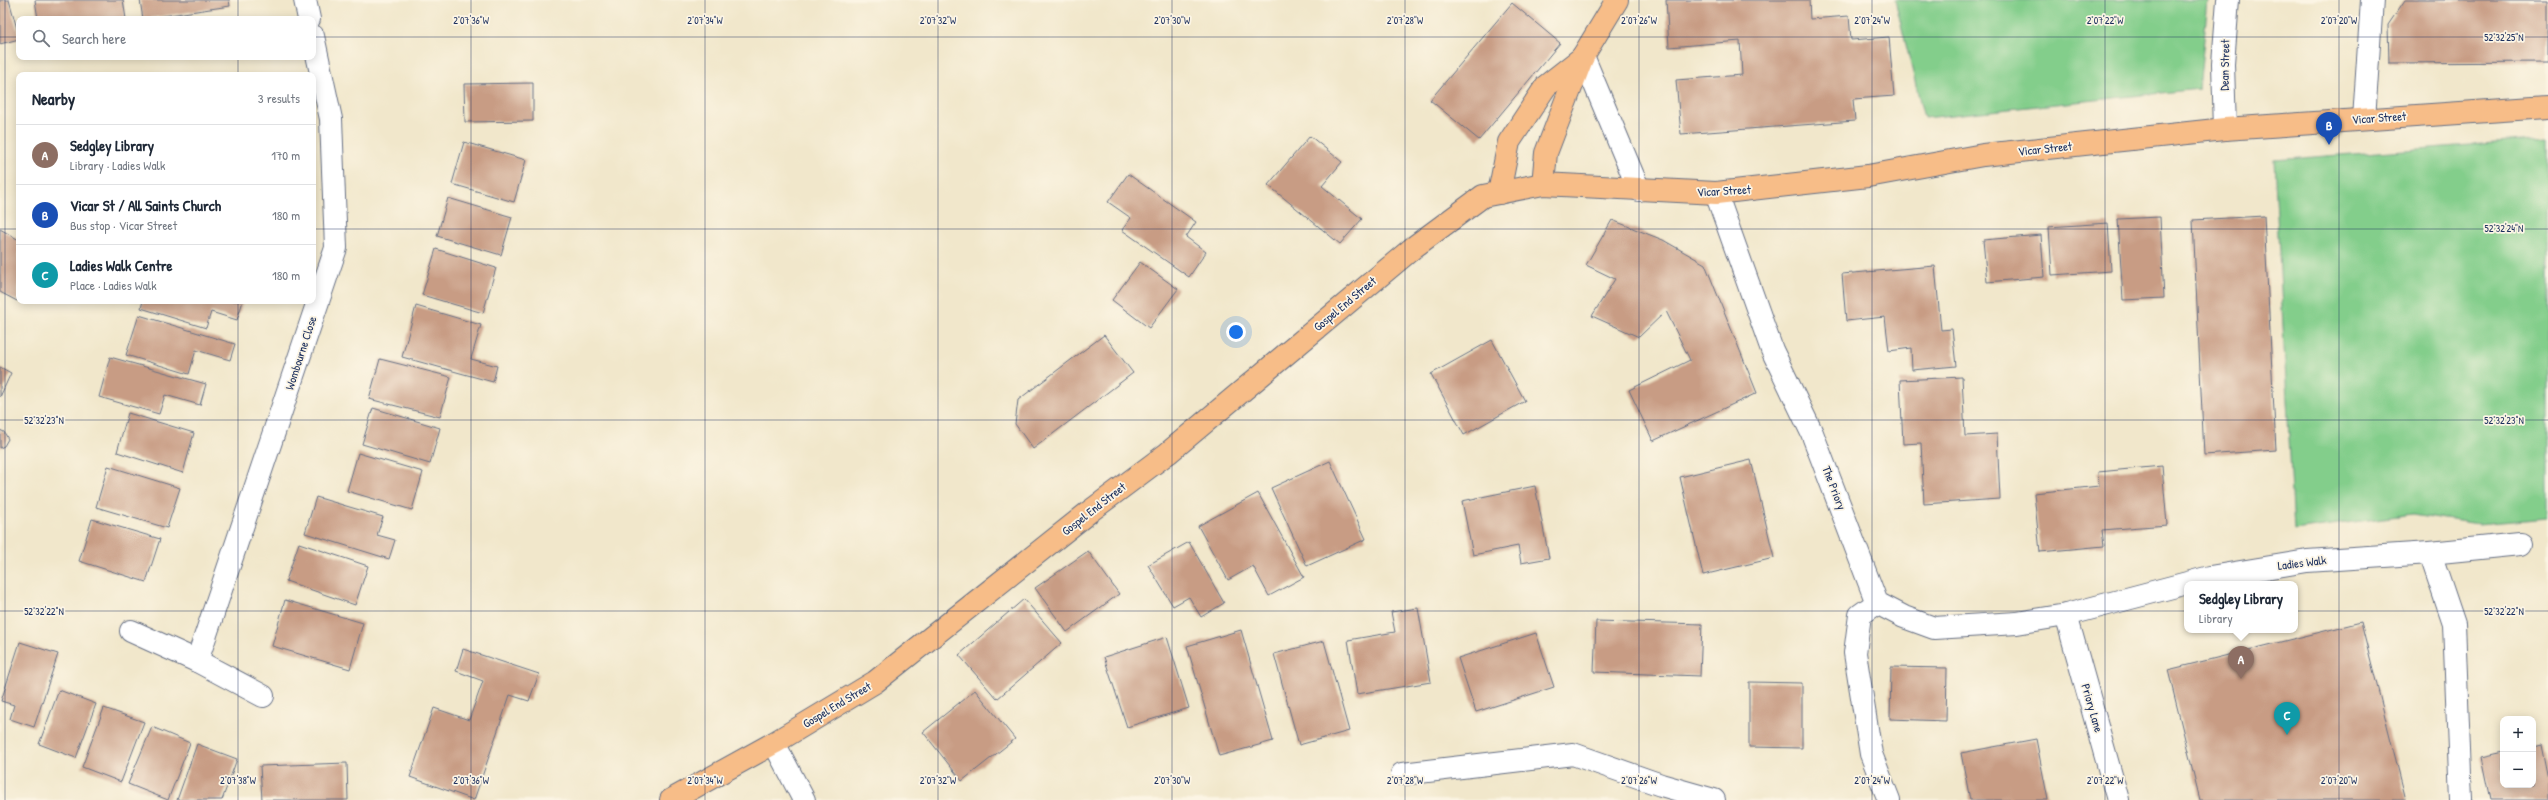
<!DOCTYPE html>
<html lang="en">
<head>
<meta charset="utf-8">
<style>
  :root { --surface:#fff; --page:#f2f2f3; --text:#1f2937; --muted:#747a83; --line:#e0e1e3; --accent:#2563eb }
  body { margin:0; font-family:"Patrick Hand",sans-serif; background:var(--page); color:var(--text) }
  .controls { position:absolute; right:12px; bottom:12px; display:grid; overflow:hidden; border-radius:8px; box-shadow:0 2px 10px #0003 }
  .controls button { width:36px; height:36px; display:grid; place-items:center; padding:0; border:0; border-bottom:1px solid var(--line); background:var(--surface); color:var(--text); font:20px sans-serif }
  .you { position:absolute; left:1236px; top:332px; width:14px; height:14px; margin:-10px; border:3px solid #fff; border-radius:50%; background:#1a73e8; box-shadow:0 0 0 6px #1a73e833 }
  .badge { display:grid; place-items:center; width:26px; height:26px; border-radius:50%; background:var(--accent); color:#fff; font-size:13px; font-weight:700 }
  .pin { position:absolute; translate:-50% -33px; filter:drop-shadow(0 1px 2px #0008) }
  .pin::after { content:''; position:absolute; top:21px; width:14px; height:12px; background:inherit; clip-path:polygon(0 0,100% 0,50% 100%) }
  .popup { position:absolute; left:2184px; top:581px; width:114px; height:52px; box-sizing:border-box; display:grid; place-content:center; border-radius:8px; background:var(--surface); filter:drop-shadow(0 1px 3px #0005); font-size:13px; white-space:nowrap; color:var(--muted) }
  .popup b { font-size:15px; color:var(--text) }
  .popup::after { content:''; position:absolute; left:50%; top:100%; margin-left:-8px; border:8px solid transparent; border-top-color:var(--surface) }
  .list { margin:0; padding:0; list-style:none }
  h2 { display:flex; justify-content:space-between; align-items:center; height:52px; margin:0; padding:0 16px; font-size:17px }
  h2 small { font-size:13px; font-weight:400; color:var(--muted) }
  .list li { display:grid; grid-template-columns:26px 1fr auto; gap:12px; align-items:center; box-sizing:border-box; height:60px; padding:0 16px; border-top:1px solid var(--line) }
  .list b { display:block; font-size:15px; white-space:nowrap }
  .list p { margin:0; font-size:13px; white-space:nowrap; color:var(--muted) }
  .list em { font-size:13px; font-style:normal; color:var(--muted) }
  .icon { flex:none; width:22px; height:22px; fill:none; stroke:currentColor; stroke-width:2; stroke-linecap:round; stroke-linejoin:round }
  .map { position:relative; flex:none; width:2548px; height:800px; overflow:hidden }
  .search { position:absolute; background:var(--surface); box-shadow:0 2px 10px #0003; left:16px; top:16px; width:300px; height:44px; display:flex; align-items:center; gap:10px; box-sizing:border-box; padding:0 14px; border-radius:8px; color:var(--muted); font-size:15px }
  .panel { position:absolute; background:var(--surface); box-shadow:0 2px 10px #0003; left:16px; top:72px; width:300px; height:232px; border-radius:8px }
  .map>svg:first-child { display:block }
  .green { fill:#83ce8b; stroke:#4f7e74 }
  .building { fill:#c89c84 }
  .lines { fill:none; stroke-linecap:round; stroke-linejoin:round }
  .minor-casing { stroke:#666f84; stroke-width:24 }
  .major-casing { stroke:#666f84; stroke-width:24 }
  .minor { stroke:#fff; stroke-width:22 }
  .major { stroke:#f7bd88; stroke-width:22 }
  .ticks { fill:none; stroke:#1b2f5e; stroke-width:1; stroke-opacity:0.45 }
  .labels { text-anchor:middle; stroke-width:3.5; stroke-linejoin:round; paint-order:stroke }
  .street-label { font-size:12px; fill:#1b2f5e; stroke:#fcf5e5 }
  .ticks-label { font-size:10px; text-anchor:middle; fill:#1b2f5e; stroke:#fcf5e5; stroke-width:3.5; stroke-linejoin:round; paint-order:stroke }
</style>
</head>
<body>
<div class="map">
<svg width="2548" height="800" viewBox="0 0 2548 800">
  <rect width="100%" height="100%" fill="#fcf5e5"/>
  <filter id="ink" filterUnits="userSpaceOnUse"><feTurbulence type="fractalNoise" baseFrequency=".025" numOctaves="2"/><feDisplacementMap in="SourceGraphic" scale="8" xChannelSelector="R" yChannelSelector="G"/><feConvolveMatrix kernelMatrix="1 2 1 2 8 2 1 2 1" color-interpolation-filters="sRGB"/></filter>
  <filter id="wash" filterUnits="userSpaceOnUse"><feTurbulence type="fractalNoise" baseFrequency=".012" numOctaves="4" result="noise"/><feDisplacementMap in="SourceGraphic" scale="16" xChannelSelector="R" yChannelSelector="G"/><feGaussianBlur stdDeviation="0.9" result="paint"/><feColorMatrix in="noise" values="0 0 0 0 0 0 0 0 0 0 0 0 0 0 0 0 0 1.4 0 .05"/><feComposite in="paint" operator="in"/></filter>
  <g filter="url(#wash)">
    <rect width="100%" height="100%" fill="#f1e7cb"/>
    <g class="green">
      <polygon points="1895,0 2208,0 2199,89 1924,118"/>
      <polygon points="2548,139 2548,518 2478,524 2413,514 2294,530 2274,160"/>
    </g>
    <g id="blocks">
      <g class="building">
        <polygon points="0,0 9,0 19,36 19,39 0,44"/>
        <polygon points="35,0 123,0 126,19 38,19"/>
        <polygon points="140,0 229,0 230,6 143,19"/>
        <polygon points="1666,0 1809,0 1810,19 1849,16 1851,40 1889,37 1894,96 1853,99 1855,121 1681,134 1676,80 1742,75 1740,41 1669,47"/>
        <polygon points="2405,0 2548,0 2548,62 2389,63 2388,25"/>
        <polygon points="1512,3 1560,43 1479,140 1430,100"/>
        <polygon points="533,83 533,121 465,122 464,84"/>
        <polygon points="1310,136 1342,162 1322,186 1362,219 1340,244 1268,185"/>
        <polygon points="464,142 526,160 514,202 452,184"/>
        <polygon points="1128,174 1196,222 1186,237 1206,252 1189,277 1122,230 1131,218 1108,202"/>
        <polygon points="448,198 512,217 501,255 437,236"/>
        <polygon points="2264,216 2276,450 2204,455 2193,220"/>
        <polygon points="2160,217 2164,298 2123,300 2118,219"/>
        <polygon points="1612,220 1663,240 1705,264 1757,393 1653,441 1629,390 1690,360 1666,311 1639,337 1592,316 1615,279 1586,265"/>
        <polygon points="2108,223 2111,271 2052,275 2049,227"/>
        <polygon points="0,229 19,240 19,297 17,301 0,292"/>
        <polygon points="2041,235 2044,277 1987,282 1983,240"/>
        <polygon points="436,249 496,268 483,313 422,295"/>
        <polygon points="1140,262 1178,289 1149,328 1112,300"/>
        <polygon points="1935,266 1941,330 1952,329 1956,366 1912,370 1911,348 1889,351 1885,317 1846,321 1842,274"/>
        <polygon points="143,301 243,301 237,320 211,312 206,328 141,308"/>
        <polygon points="416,306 481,325 471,359 497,366 493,382 402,357"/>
        <polygon points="139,315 235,344 230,360 196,350 189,374 126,355"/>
        <polygon points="1104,335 1133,373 1033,449 1015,424 1018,400"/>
        <polygon points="1492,340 1525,401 1464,435 1431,374"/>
        <polygon points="110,357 206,384 200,405 165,395 159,414 99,397"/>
        <polygon points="380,359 451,377 440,417 369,399"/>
        <polygon points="0,367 11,373 0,397"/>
        <polygon points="1962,377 1965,436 1997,434 2000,499 1924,504 1921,443 1903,444 1900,380"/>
        <polygon points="373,408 440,428 430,464 362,444"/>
        <polygon points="128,413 194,433 183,473 117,452"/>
        <polygon points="0,430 4,432 8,439 4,446 0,448"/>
        <polygon points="358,453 423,472 412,510 347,491"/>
        <polygon points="1751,460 1774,558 1703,575 1680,477"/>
        <polygon points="1330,461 1366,539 1307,566 1271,488"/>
        <polygon points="108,466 180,488 167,528 96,507"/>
        <polygon points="2162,466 2167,525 2102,530 2104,546 2040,552 2034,493 2099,486 2098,472"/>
        <polygon points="1535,486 1549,558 1521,563 1518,546 1473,555 1462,501"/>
        <polygon points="1258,493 1304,577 1269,596 1253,566 1228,580 1198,526"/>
        <polygon points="316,497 383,517 377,535 395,540 389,559 305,533"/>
        <polygon points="92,519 160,539 146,582 79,561"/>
        <polygon points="1189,542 1224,603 1201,617 1189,597 1173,606 1148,565"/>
        <polygon points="299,543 368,566 355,605 286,581"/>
        <polygon points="1088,551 1119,594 1067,632 1035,588"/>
        <polygon points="1024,599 1062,643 997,699 959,655"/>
        <polygon points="285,600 363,623 350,669 272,646"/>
        <polygon points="1418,608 1431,682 1357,694 1348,640 1395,632 1391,612"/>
        <polygon points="1596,621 1702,624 1700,676 1594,672"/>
        <polygon points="2361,622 2406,800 2200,800 2168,670"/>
        <polygon points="1241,630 1273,741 1219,756 1187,646"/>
        <polygon points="1536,633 1554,687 1476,712 1458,658"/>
        <polygon points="1167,637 1189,708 1127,727 1104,657"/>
        <polygon points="1324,641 1349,731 1299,745 1274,654"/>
        <polygon points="20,642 58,654 34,727 10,719 14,705 1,701"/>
        <polygon points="463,649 539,674 529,701 510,695 474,800 410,777 434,708 469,720 483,681 456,671"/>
        <polygon points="1891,667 1947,668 1946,721 1890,719"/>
        <polygon points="1749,682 1802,683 1802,748 1749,747"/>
        <polygon points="59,690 96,704 76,758 39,744"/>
        <polygon points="975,690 1015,739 962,781 923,732"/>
        <polygon points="104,708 144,722 121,782 82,767"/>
        <polygon points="152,727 190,743 168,800 128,784"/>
        <polygon points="2036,739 2048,800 1970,800 1961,753"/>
        <polygon points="197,744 237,759 222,800 177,800"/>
        <polygon points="2541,744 2548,779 2548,800 2490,800 2481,757 2503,752 2503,785 2533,785 2533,746"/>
        <polygon points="347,763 348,800 262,800 260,766"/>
      </g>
    </g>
  </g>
  <g filter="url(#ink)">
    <use href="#blocks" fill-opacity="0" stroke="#666f84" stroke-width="1"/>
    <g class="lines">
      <defs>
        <g id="minor">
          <polyline points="305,0 309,19"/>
          <polyline points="1583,56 1639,190"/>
          <polyline points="2364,119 2372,0"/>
          <polyline points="2225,129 2223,64 2228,0"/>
          <polyline points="1716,193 1772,350 1812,433 1877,603 1904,617 1934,628 2017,623 2066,615 2210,577 2307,561 2430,553 2520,544"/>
          <polyline points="2430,553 2454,624 2461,800"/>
          <polyline points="1877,603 1860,615 1855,653 1871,754 1889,800"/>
          <polyline points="2066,615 2118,800"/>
          <polyline points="131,631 197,661 263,696"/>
          <polyline points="197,661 336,248 331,119 313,36"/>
          <polyline points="774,743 804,800"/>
          <polyline points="1402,774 1573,754 1661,785 1714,800"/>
        </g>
        <g id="major">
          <polyline points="1543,184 1546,153 1583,56 1617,0"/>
          <polyline points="1499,193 1509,142 1546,86 1583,57"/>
          <polyline points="671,800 774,743 875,682 1089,512 1168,453 1414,247 1483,196 1543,184 1716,193 1868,176 1983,155 2225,129 2548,107"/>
        </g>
      </defs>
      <use href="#minor" class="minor-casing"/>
      <use href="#major" class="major-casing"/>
      <use href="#minor" class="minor"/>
      <use href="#major" class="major"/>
    </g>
  </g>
  <path class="ticks" d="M5,0v800M238,0v19M471,0v800M705,0v800M938,0v800M1172,0v800M1405,0v800M1639,0v800M1872,0v800M2105,0v800M2339,0v800M0,37h19M313,37h2235M238,57v18M0,229h19M313,229h2235M238,301v499M0,420h2548M0,611h2548"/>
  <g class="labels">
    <g class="street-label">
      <text transform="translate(2225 65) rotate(-89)" y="4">Dean Street</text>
      <text transform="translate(2379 118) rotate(-4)" y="4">Vicar Street</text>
      <text transform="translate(2045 149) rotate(-6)" y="4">Vicar Street</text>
      <text transform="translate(1724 191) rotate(-3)" y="4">Vicar Street</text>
      <text transform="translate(1345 304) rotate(-40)" y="4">Gospel End Street</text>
      <text transform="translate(301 353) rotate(-72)" y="4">Wombourne Close</text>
      <text transform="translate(1834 488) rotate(69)" y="4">The Priory</text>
      <text transform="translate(1094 509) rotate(-38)" y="4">Gospel End Street</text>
      <text transform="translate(2302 563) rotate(-7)" y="4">Ladies Walk</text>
      <text transform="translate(837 705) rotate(-31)" y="4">Gospel End Street</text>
      <text transform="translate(2092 708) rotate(74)" y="4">Priory Lane</text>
    </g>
  </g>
  <g class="ticks-label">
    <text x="471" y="24">2°07'36"W</text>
    <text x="705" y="24">2°07'34"W</text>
    <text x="938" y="24">2°07'32"W</text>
    <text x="1172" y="24">2°07'30"W</text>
    <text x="1405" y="24">2°07'28"W</text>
    <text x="1639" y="24">2°07'26"W</text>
    <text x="1872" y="24">2°07'24"W</text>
    <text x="2105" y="24">2°07'22"W</text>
    <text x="2339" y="24">2°07'20"W</text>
    <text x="2504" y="41">52°32'25"N</text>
    <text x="2504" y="232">52°32'24"N</text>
    <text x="44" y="424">52°32'23"N</text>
    <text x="2504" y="424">52°32'23"N</text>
    <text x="44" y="615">52°32'22"N</text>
    <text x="2504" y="615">52°32'22"N</text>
    <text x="238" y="784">2°07'38"W</text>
    <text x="471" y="784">2°07'36"W</text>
    <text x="705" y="784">2°07'34"W</text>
    <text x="938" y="784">2°07'32"W</text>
    <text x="1172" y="784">2°07'30"W</text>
    <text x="1405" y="784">2°07'28"W</text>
    <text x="1639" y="784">2°07'26"W</text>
    <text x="1872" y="784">2°07'24"W</text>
    <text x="2105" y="784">2°07'22"W</text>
    <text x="2339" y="784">2°07'20"W</text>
  </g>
</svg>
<div class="controls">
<button>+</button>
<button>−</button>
</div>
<div class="you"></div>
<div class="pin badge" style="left:2241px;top:679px;background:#8d6e63">A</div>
<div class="popup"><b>Sedgley Library</b>Library</div>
<div class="pin badge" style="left:2329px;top:145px;background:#1a4fb4">B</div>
<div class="pin badge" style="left:2287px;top:735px;background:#0f9aa8">C</div>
<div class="search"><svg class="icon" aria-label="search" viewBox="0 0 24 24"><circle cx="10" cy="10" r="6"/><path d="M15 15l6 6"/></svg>Search here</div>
<section class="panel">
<h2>Nearby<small>3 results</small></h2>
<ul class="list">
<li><span class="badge" style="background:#8d6e63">A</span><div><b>Sedgley Library</b><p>Library · Ladies Walk</p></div><em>170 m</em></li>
<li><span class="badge" style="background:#1a4fb4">B</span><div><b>Vicar St / All Saints Church</b><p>Bus stop · Vicar Street</p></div><em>180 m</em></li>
<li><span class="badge" style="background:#0f9aa8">C</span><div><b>Ladies Walk Centre</b><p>Place · Ladies Walk</p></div><em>180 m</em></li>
</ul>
</section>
</div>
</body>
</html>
